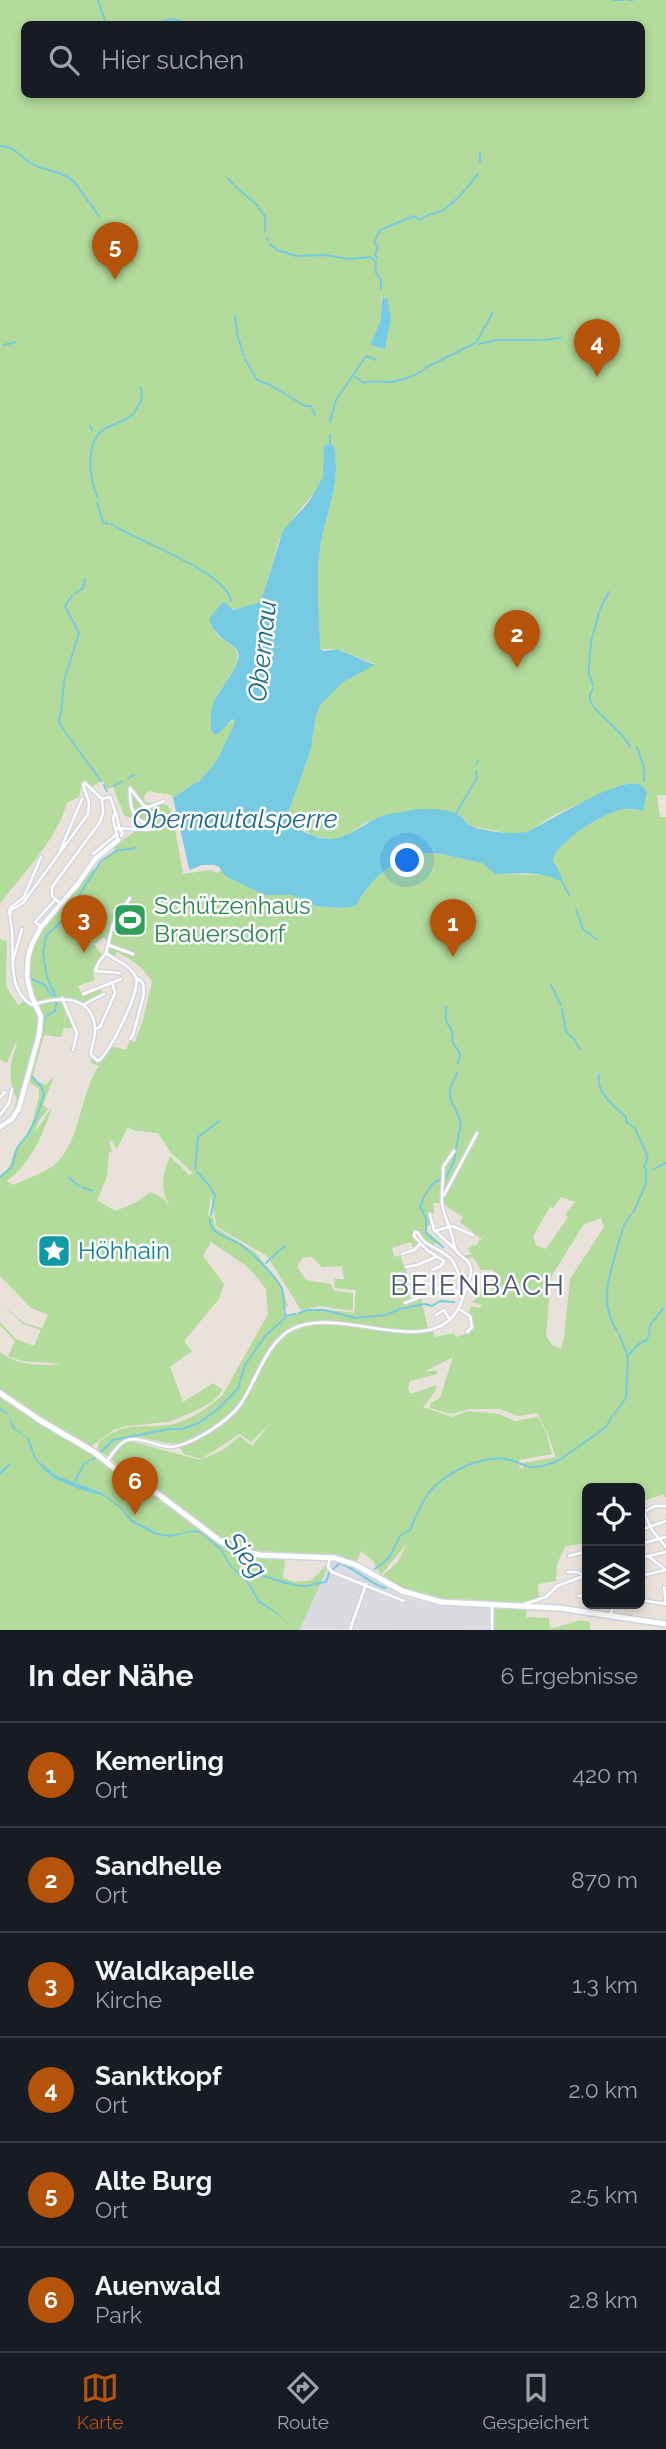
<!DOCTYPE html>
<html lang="de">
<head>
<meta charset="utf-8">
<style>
  :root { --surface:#171b24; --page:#242831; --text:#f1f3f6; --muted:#9ea1a6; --line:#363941; --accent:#b45309 }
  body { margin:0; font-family:Raleway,sans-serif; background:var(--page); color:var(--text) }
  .controls { position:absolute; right:21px; bottom:21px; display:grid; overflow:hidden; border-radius:10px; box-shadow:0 4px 10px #0003 }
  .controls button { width:63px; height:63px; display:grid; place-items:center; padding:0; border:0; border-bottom:2px solid var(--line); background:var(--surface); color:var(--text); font:35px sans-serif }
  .you { position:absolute; left:408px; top:861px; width:24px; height:24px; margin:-18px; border:5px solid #fff; border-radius:50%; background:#1a73e8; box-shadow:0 0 0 10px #1a73e833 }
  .badge { display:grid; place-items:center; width:46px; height:46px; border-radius:50%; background:var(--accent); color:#fff; font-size:23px; font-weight:700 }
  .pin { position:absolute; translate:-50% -58px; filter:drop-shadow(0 2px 4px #0008) }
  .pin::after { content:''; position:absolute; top:37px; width:24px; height:21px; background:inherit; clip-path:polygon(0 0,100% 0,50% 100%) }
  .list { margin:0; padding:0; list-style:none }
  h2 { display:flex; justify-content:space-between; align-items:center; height:91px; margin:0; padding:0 28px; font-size:30px }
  h2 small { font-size:23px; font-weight:400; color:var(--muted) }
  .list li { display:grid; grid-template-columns:46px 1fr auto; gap:21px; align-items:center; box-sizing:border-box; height:105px; padding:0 28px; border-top:2px solid var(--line) }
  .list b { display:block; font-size:26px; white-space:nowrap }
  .list p { margin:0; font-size:23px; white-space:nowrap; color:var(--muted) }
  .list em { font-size:23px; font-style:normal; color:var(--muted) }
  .icon { flex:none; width:38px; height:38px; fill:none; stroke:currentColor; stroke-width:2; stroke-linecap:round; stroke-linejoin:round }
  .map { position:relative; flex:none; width:666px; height:1630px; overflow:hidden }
  .search { position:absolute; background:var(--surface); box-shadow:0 4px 10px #0003; left:21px; right:21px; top:21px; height:77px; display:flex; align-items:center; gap:18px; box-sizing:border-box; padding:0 24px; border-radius:10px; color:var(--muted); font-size:26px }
  .sheet { height:721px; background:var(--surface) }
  nav { display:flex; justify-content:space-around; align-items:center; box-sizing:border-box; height:98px; border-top:2px solid var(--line); background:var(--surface); font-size:19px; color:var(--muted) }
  nav a { display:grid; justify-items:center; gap:4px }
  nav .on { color:var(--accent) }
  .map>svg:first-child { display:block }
  .industrial { fill:#dcdae1 }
  .green { fill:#b3db9b; fill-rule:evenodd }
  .water { fill:#76cae2 }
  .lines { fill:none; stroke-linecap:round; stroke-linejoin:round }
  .stream { stroke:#76cae2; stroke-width:2 }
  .minor-casing { stroke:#cfd3df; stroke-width:5 }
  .tertiary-casing { stroke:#cfd3df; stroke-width:7 }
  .secondary-casing { stroke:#cfd3df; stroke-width:8 }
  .minor { stroke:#fff; stroke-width:2.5 }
  .tertiary { stroke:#fff; stroke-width:4.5 }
  .secondary { stroke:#fff; stroke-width:5 }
  .labels { text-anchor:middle; stroke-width:5; stroke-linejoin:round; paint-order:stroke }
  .leisure-label { font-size:24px; fill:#27864d; stroke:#fff; text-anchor:start }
  .culture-label { font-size:24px; fill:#0d838f; stroke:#fff; text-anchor:start }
  .water-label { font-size:26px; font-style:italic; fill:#196789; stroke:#fff }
  .quarter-label { font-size:28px; letter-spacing:2px; fill:#4d5573; stroke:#fff }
</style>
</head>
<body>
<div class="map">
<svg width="666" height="1630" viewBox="0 0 666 1630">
  <rect width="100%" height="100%" fill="#e9e2da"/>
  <polygon class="industrial" points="334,1560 351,1565 402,1596 413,1600 453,1606 489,1608 490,1630 299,1629 321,1580"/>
  <g class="green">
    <path d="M0,0h666v795h-9l3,22h6v681l-2,-4 -24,8v-14h-53v54l-22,5 -8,17 -1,17 -18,3 1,14c-29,11 -103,3 -133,-8 -8,-3 -16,-10 -23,-15l15,-13 9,-19 -26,32 -8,-14 -12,-10 -5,11 -26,-6 -84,-5 -11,-3 -108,-73 -16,-16 10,-14 9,-4 70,19 23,-10 17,-14 12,10 18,-22 -19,18 -11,-8 -39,25 -17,-5 -8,-11c-19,2 -40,-14 -57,0 -5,4 -8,9 -12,13l-10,-7 2,-7c28,-22 39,-13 69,-17 19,-2 39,-17 54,-29l46,-82 -2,-25 -17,-21 -38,-26 -8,14 21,28 -5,15 -35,42 8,10 -22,16 13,35 30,-19 10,7 -11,12 -21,11 -23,9 -42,4 -12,4 -24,17 -90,-56v-39c17,14 41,14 62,12l-40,-3 -14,-5 7,-15 -15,-16v-3l16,17 18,7 7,-16 -18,-6 -23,-21 24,20 18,5 6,-13 -17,-7 -31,-32v-99l9,-10 6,-17 14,-16 10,-37v-8l-12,-9 15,-58 -4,-17 24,-5 4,8 -2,19 3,-15 8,16h-11l-3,9 -17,-2 -11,40 5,7 8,3 8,-9 -11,29 5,4 -10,13 -2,9 16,-24c-8,25 -22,58 -45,74l6,4c13,-6 29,-11 40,-19 28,-22 26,-72 46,-100l-8,-3 -1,-4 8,3 6,-4 6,-12 16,4 4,-10 5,2 8,-22 9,-38c-9,-15 -19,-22 -35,-30l-3,5c-8,-4 -7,-7 -5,-15l-5,-5 -10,7 8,11 -9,17 2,8 -17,6 4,8 18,-7 3,6 -19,12 -18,-8 -30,6c-2,-6 -6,-13 -7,-20 -8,-42 29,-74 53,-103l2,1 8,-12 4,1 8,-11 11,-9 -2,-3 24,-17h11l-6,-8 -18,-7 -11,-28 -5,2 -6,-9 -11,7 -8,-7 -4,17 -12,6c-12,40 -43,68 -67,101zM24,24h618v70h-618zM382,295l2,4h4l3,19 -6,31 -15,-4 10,-23zM334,446c8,44 -11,70 -15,111 -3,30 1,62 1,92h17l38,15 -32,17 -23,24 -4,10 -5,34 -25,70 27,17 22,3 11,-3 17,-12 21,-9 41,-6 32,4 14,13 39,8h9l10,-3 27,-17 62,-28 15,-3 10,27c-8,0 -15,-2 -23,0 -18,5 -65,31 -67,50l3,5 -7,10 -54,-1 -13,-11 -5,-1c-16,-3 -33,-9 -49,-9 -31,1 -59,27 -72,53l-12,2 -29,-2 -8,-6 -17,-5h-26l-39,-19 -4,-6 -4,3 -7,-3 -27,4 -11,-62 -5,-7 -22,-3 -1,-5 4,-6 23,4 2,3 23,-16h3l18,-22 18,-38 -1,-3 -6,6 -11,-30c6,-9 27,-36 19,-45 -7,-8 -16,-11 -22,-19l16,-22 16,-1 12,-5 6,-11 15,-52 15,-23 24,-29 6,-11v-10zM128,1127l7,4 23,2 13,20 22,20 -4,2 -19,-19c-8,19 -10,33 0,51l-7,-9 -13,-6 -15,11 -20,8 -18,-11 10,-23 2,-24 3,-2 -3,-9 2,-2 6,9zM206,1188c8,10 7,25 11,39l50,29 34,54 19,-4 33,5v-18l-19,-2 -3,-7 -25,-4 -9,-13 5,-9 10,-1 10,10 23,-1 -3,1 2,12h-10l1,9 21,2 -2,23c-25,-3 -45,-7 -68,5l-4,-8 6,-4 -8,-23 -25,-31 -39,-24 -3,-10 -5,-3 3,-19zM561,1197l14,5 -10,13 3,2 -22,32 -10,-4 -3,-9 17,-29 3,1zM433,1203h8l22,14 -3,5 20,16 4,-2 -9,10 -3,-1 -4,4 4,5 -9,2 4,3 6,-2 8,13h12l3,11 -8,15 -14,-5 2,8 -5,3 11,3 -3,3 -8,-2 -2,6 2,15 -6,7 -9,3 -2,-4 -19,4 -3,-8h-4l-7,-31 -10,3 -5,-20 2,-2c-1,-9 -6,-15 -7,-24l-7,2 -2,-9 19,-6 3,8 7,-4 5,5 12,-10 -12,-10 1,-5 5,-2 -2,-9 4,-2zM601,1218l3,9 -34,52 -6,59 -3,11 -9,-4 -6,-9 5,-59 33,-53zM453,1357l-13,41 -9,5 -1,5 21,6 18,-5h30l19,7 19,-3 10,19 9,25 -33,6v7l-4,-4v-6l33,-6 -6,-22 -8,-15 -23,4 -16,-7 -32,-3 -15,6 -29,-10 11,-14 3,-8 -27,9 -2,-5 2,-8 27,-7v-4l-13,2z"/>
    <path d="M0,937l1,3 6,1 -1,45 12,19 7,-4 10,6 5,15 -19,78 -6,15 -2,-4 4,-12c-9,-18 -8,-37 0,-54l-2,-1 -8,19 -7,-3z"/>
    <polygon points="0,1394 159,1497 223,1545 247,1555 285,1559 283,1578 295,1582 312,1580 327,1564 327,1569 300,1629 301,1630 0,1630"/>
    <polygon points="494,1607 527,1607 526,1617 549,1618 550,1629 581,1620 590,1622 590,1630 493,1630"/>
  </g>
  <g class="water">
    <polygon points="383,294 384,299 388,299 391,318 385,349 370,345 380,322"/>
    <path d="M330,444l4,2c8,44 -11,69 -15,111 -3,30 1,62 1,92l4,2 13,-2 38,16 -32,17 -23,23 -4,10 -5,34 -25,70c14,14 39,25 58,17 13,-5 24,-15 38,-20 9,-3 21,-4 31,-6 12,-2 31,-1 42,3 7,2 10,10 16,13 12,5 46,10 58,5 20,-9 92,-56 111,-46 4,2 5,4 7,7l-4,19c-5,-1 -12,-3 -17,-2 -19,1 -70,33 -73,51l9,18 -3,3c-19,-11 -42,-7 -64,-7l-13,-11 -5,-1c-16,-3 -33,-9 -49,-9 -31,1 -59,27 -72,53l-12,2 -29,-2 -8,-6 -17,-5h-26l-39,-19 -6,-9 -5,-2h-12l-12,5 -1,-2 -16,-70 23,-16h3l18,-22 18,-38 -2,-3 -15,15h-4l-3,-4c0,-7 -1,-16 1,-23 3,-14 31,-42 26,-55 -3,-8 -23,-13 -29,-33l13,-16h4l7,7 25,-7 6,-11 19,-62 25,-27 15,-26 1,-32z"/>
    <polygon points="0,1407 9,1415 14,1427 30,1440 36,1459 57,1476 102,1493 121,1507 131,1519 157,1533 170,1535 196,1530 203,1533 221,1548 233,1568 247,1579 259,1600 275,1611 289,1625 274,1612 258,1602 248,1584 230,1566 220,1550 201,1533 191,1532 170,1537 153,1534 130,1521 121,1509 104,1496 79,1489 54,1478 44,1470 34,1458 27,1438 12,1428 9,1416 0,1410"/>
  </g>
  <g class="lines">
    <g class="stream">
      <polyline points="98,0 106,24"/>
      <polyline points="613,0 624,0"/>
      <polyline points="629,0 633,0"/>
      <polyline points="154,24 170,19 178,20 181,24"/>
      <polyline points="224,24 228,24"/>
      <path d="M0,146c16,-1 24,17 39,21 11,4 26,6 35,15 5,5 9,13 14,19"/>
      <polyline points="480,153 480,162"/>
      <polyline points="228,178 233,184"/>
      <polyline points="235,186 258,206"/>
      <polyline points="90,203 100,218"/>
      <polyline points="259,208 265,216 265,232"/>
      <path d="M420,220c6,-6 13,-6 21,-9 15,-8 27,-25 37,-37"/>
      <polyline points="267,238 268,240"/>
      <polyline points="270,244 277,250 296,256 325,255 349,259 370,257 376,262 375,271 381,280 381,289"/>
      <polyline points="377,258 375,254 378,248 374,242 380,230 414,216 418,219"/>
      <polyline points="235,316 237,332"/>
      <polyline points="237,334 244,356"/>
      <polyline points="543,340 561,338"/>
      <polyline points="477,341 493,312"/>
      <polyline points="479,344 497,340 540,340"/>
      <polyline points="4,345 16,342"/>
      <polyline points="245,359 257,380 270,385"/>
      <polyline points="425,368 475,343"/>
      <path d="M355,377l9,6c8,-3 15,-1 23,-1 10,0 29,-6 36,-12"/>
      <polyline points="272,386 305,406 311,406 315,415"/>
      <polyline points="134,413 142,399 141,387"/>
      <polyline points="330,422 336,400 366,356 376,360"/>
      <polyline points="90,426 92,430"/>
      <polyline points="330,435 330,444"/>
      <path d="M98,498c-9,-18 -13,-55 5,-68 9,-6 20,-8 29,-15"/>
      <polyline points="97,503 103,522 108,524"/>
      <path d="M111,524c26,17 115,47 120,77"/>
      <polyline points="74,594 83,588 85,579"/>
      <polyline points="600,609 609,592"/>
      <polyline points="594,632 599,612"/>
      <path d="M593,634c-2,4 -5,37 -4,40 1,4 3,7 4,11"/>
      <polyline points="69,665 79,633 65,606 72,596"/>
      <path d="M593,688c-1,3 -4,7 -3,11 1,12 33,31 40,48"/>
      <polyline points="61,713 64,681 68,667"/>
      <polyline points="60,715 59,722 63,729 101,781"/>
      <polyline points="637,747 644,767 644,781"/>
      <polyline points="477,764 478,761"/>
      <polyline points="129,778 134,775"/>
      <polyline points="104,785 107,791"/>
      <polyline points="114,786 122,781"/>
      <polyline points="462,803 477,778 476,771"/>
      <polyline points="456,814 461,805"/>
      <polyline points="560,878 569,895"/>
      <polyline points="82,882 90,869"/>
      <polyline points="576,909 583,929 596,939"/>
      <polyline points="29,978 45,985 50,994 54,995"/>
      <polyline points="551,985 561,1005"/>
      <polyline points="446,1007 446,1021 453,1033 452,1041 460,1054 458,1064"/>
      <polyline points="562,1009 566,1032 574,1039 580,1049"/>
      <polyline points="37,1050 45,1017 55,1011 57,1000 47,977 43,954 46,936 64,919 101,861 116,851 135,848"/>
      <path d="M599,1074c-4,18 14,31 27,43v5l9,6 13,29 -4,10 2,2v15l-13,29"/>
      <polyline points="195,1169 198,1137 219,1121"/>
      <polyline points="654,1169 666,1163"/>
      <polyline points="197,1172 209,1185"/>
      <polyline points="0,1177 12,1167 17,1148 28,1134 37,1117 44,1094 41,1086 30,1075"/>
      <polyline points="69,1178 79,1186"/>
      <polyline points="446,1178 454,1161 461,1122 450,1098 450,1089 457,1073"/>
      <path d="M442,1179c-12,3 -18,17 -22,28l6,11v15l17,14"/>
      <polyline points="82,1187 92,1191"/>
      <polyline points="210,1187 215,1195 211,1215"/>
      <path d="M210,1220c0,14 17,17 28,23"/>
      <path d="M240,1244c11,8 37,33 42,45 3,9 0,18 4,27"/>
      <polyline points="617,1248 624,1225 631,1215"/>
      <path d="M617,1249c-9,28 -17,57 0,82"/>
      <polyline points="272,1257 285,1246"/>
      <polyline points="266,1263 271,1258"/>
      <polyline points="299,1313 307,1310 324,1310 356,1318 385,1315 400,1309 425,1304 432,1306 440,1301 454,1302"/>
      <polyline points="283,1320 286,1316 295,1314"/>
      <polyline points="649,1334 650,1325 663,1309"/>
      <polyline points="627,1356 639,1344 647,1340 648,1336"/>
      <polyline points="614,1414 626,1398 628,1357 619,1334"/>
      <polyline points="561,1459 606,1427 612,1416"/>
      <polyline points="0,1474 10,1464"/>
      <polyline points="75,1481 84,1464 96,1457 113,1440 169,1429 182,1429 199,1423 218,1409 238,1389 245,1365 265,1336 282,1321"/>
      <path d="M428,1493c17,-20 52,-38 78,-34 7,1 14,5 21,7 11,3 23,-2 32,-6"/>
      <polyline points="416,1516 427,1495"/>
      <polyline points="375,1569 389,1558 400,1536 410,1530 415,1518"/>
      <path d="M332,1570l8,-7c16,6 31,22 46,25"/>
      <path d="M236,1572c8,1 16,1 24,3 17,4 35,14 52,10"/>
      <polyline points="314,1584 326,1582 329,1573"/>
    </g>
    <defs>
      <g id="minor">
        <path d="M85,783l-2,2 6,17 -1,12 -65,89 -12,7c-3,9 1,13 1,22 2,24 -5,59 20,73 24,-8 60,-12 63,23 1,9 -4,18 -4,27l7,6c11,-6 43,-71 38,-83 -5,-13 -20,-17 -30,-25"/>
        <polyline points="85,783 102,799 110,797 115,811 113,819 118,840"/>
        <polyline points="116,813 119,827"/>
        <path d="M117,828l30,2 9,-4c-22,-3 -27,-16 -26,-38l14,18 5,1 15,-6"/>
        <polyline points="118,828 123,833 121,836"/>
        <polyline points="60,851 82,799"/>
        <polyline points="93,854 117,834"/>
        <polyline points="61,904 52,896 52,887 100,822 103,813 102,799"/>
        <polyline points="9,913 10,908 24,897 41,857"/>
        <polyline points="41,927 35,922 55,900"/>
        <polyline points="108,945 133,954"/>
        <polyline points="106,953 113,924 130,898"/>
        <polyline points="106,953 99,962 95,971 120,973"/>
        <polyline points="13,960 22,929"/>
        <polyline points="83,994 121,979"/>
        <polyline points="62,998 77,1033 73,1050"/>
        <polyline points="83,1005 104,994"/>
        <polyline points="95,1029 100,1027 115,993 112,982"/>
        <polyline points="130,1039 133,1035 144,994 143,983 137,978"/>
        <polyline points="0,1098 5,1092"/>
        <polyline points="0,1115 9,1103 12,1089"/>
        <polyline points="444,1195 477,1133"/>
        <polyline points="430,1214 434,1230 455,1249"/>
        <polyline points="435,1231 452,1226 473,1235"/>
        <path d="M415,1232l3,1c7,15 21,14 32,25 8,8 9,21 14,31"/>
        <polyline points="415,1232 414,1236 427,1250 444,1261 441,1266 432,1270"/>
        <polyline points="402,1254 414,1250 420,1244"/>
        <polyline points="406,1267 417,1265 436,1257"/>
        <polyline points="393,1284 420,1280 440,1289 454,1288 462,1298"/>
        <polyline points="405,1303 440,1289"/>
        <polyline points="459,1309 470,1316 472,1327 467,1332"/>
        <polyline points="436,1315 444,1310 450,1320"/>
        <path d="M107,1461c5,-6 10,-16 18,-20 14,-6 32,6 46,6 11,-1 21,-6 30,-11 16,-9 31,-19 41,-34 15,-23 24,-59 50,-73 49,-26 147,38 170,-29 3,-9 9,-20 9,-30 -1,-12 -11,-12 -16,-21 0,0 -2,-9 -2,-10 -3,-11 -9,-24 -11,-35 -1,-13 2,-25 1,-37l11,-16"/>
        <polyline points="640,1504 652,1530 666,1547"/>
        <polyline points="640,1514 655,1506 666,1506"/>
        <polyline points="640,1530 666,1521"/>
        <polyline points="640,1544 666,1537"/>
        <polyline points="569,1556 587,1551"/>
        <polyline points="648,1556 666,1570"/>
        <polyline points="330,1557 328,1567 332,1572 404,1601"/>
        <polyline points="640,1558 666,1552"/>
        <polyline points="584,1569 587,1568"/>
        <polyline points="568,1572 577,1572 587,1577"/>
        <polyline points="640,1576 666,1570"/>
        <polyline points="664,1587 666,1604"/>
        <polyline points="578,1596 587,1595"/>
        <polyline points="640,1600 666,1604"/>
        <polyline points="525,1604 546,1597 557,1586 584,1576"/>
        <polyline points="611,1614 613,1604"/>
        <polyline points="350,1630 366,1584"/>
        <polyline points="492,1630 492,1606"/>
      </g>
      <polyline id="tertiary" points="0,1127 12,1119 19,1108 39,1035 41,1017 31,995 27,977 28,957 32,944 41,927 77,885 95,859 118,840"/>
      <polyline id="secondary" points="0,1393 41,1421 94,1452 124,1476 158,1494 220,1541 236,1550 260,1555 335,1558 356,1565 402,1591 441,1602 559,1608 666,1624"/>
    </defs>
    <use href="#minor" class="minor-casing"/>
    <use href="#tertiary" class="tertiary-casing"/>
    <use href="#secondary" class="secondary-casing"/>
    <use href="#minor" class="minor"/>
    <use href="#tertiary" class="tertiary"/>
    <use href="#secondary" class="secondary"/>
  </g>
  <defs>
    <symbol id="stadium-square" viewBox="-11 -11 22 22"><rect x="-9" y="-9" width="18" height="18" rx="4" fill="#2e9e5b" stroke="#fff"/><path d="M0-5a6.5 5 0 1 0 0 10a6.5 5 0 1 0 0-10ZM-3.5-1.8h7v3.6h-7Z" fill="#fff"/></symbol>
    <symbol id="sight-square" viewBox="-11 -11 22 22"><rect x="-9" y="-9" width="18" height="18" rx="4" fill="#0f9aa8" stroke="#fff"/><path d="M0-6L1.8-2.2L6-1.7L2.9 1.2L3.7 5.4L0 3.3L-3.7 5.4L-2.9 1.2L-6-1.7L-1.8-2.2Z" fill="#fff"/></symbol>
  </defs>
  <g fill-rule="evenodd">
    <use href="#stadium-square" x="111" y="901" width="38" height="38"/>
    <use href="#sight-square" x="35" y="1232" width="38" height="38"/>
  </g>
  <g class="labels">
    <g class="leisure-label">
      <text x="154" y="914">Schützenhaus<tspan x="154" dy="28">Brauersdorf</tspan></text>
    </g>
    <g class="culture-label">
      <text x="78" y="1259">Höhhain</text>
    </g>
    <g class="water-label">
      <text transform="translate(262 651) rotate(-84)" y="9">Obernau</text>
      <text x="235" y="828">Obernautalsperre</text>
      <text transform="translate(246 1555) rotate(51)" y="9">Sieg</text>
    </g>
    <g class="quarter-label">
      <text x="478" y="1295">BEIENBACH</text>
    </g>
  </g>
</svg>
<div class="controls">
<button><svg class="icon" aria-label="locate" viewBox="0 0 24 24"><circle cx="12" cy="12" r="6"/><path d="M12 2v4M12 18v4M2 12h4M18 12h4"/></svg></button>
<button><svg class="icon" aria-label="layers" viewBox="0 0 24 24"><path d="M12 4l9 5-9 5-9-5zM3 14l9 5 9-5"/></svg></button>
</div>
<div class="you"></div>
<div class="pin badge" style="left:453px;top:957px">1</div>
<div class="pin badge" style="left:517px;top:668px">2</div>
<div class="pin badge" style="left:84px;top:953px">3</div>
<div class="pin badge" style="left:597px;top:377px">4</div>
<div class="pin badge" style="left:115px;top:280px">5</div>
<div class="pin badge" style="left:135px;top:1515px">6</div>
<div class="search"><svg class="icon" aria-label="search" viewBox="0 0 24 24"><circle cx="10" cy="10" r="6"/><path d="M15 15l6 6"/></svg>Hier suchen</div>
</div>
<section class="sheet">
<h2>In der Nähe<small>6 Ergebnisse</small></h2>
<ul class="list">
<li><span class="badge">1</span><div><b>Kemerling</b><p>Ort</p></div><em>420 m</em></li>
<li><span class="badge">2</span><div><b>Sandhelle</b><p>Ort</p></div><em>870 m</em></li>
<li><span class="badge">3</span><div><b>Waldkapelle</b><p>Kirche</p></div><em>1.3 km</em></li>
<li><span class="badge">4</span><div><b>Sanktkopf</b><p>Ort</p></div><em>2.0 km</em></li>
<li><span class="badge">5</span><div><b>Alte Burg</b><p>Ort</p></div><em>2.5 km</em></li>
<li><span class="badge">6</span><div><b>Auenwald</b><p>Park</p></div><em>2.8 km</em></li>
</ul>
</section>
<nav>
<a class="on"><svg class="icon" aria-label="map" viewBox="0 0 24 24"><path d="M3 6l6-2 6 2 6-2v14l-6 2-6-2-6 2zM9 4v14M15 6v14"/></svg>Karte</a>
<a><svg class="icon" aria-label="directions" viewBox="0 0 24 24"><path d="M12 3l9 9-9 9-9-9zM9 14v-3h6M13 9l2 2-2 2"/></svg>Route</a>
<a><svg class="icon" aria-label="saved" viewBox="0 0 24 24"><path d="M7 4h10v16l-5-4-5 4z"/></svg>Gespeichert</a>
</nav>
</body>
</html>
